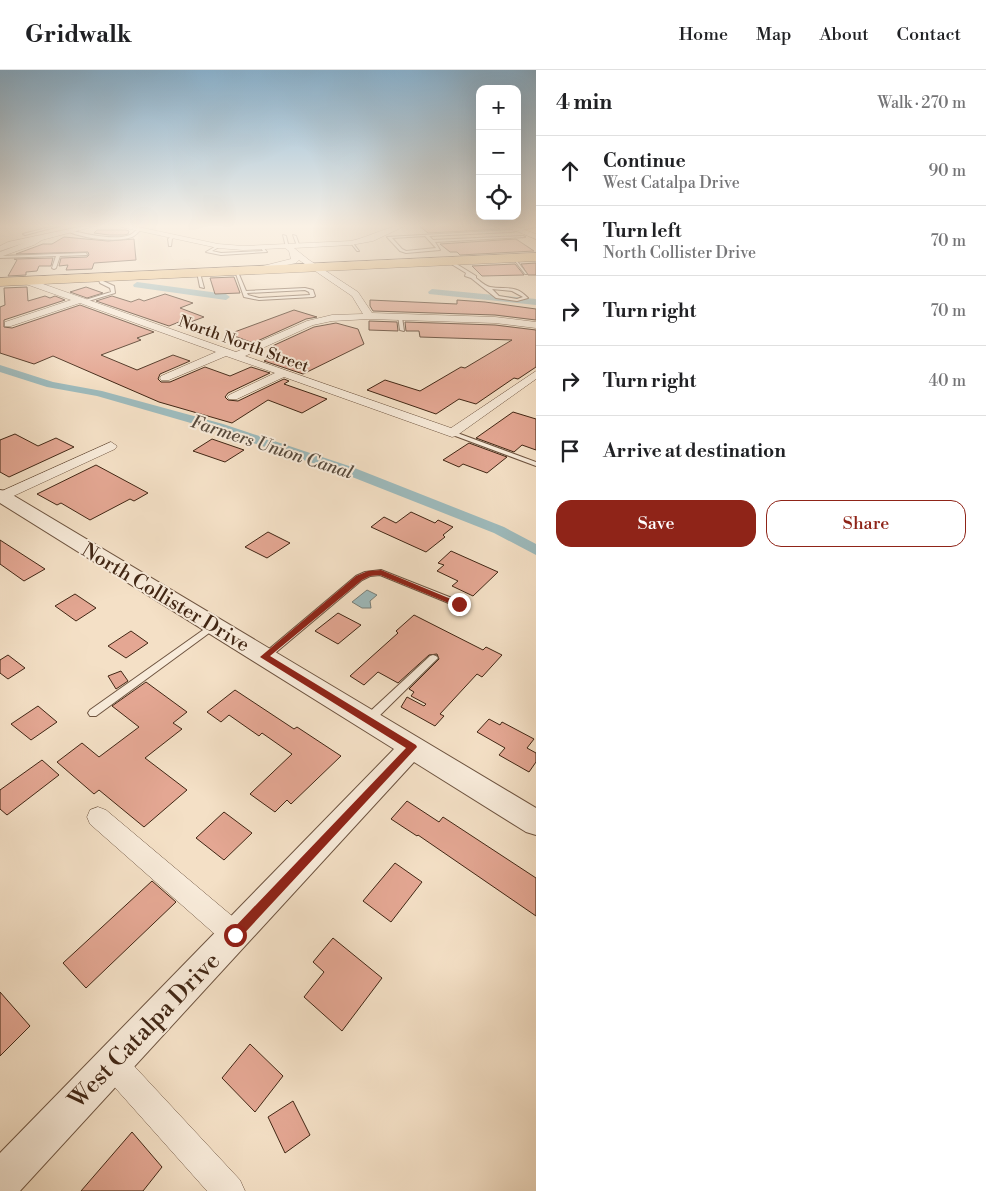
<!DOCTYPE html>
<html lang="en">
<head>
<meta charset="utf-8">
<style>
  :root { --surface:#fff; --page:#f2f2f2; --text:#202124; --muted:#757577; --line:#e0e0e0; --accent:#8f2418 }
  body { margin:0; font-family:"Libre Bodoni",serif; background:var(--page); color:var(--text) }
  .controls { position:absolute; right:15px; top:15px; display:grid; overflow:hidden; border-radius:10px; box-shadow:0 5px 20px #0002 }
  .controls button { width:45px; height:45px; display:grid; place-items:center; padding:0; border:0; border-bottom:1px solid var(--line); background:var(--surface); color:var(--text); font:25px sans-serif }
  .stop { position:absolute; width:15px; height:15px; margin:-11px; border:4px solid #8f2418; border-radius:50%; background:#fff }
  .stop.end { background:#8f2418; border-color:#fff; box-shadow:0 1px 5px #0008 }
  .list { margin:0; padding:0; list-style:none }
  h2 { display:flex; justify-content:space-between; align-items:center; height:65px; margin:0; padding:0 20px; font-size:21px }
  h2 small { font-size:16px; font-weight:400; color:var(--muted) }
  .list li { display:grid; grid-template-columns:32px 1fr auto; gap:15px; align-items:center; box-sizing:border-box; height:70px; padding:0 20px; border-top:1px solid var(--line) }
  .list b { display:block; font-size:19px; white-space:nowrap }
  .list p { margin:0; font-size:16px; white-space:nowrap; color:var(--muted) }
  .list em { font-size:16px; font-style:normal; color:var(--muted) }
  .actions { display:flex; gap:10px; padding:15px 20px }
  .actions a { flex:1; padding:11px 0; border:1px solid var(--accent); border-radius:15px; text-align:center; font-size:18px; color:var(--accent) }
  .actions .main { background:var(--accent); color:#fff }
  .icon { flex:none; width:28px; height:28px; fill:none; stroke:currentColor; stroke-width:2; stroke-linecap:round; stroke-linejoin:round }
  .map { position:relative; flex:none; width:536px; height:1121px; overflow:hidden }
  header { display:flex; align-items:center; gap:30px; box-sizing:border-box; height:70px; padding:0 25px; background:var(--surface); border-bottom:1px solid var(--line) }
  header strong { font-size:24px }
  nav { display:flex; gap:28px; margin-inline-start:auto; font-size:18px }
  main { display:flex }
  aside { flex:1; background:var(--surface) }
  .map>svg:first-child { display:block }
  .water { fill:#9ebbbd; stroke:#797f79 }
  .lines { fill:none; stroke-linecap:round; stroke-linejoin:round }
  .canal { fill:#9ebbbd; fill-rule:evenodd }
  .building { fill:#e4a793; stroke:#412614 }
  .service-casing { stroke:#6e5440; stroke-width:2 }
  .minor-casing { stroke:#6e5440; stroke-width:1 }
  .tertiary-casing { stroke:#6e5440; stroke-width:2 }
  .primary-casing { stroke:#412614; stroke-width:1 }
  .service { fill:#f8ebda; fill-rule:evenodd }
  .minor { fill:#f8ebda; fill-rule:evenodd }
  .tertiary { fill:#f8ebda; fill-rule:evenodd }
  .primary { fill:#eac083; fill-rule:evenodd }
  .route { fill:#8f2418 }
  .labels { text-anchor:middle; stroke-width:4; stroke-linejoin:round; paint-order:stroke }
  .far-street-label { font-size:16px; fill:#412614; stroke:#f8ebda }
  .far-water-label { font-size:18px; font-style:italic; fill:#584b3e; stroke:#f8ebda }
  .street-label { font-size:20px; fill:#412614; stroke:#f8ebda }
  .near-street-label { font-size:24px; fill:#412614; stroke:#f8ebda }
</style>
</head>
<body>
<header>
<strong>Gridwalk</strong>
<nav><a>Home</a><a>Map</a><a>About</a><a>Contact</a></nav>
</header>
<main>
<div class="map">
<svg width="536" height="1121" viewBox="0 0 536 1121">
  <rect width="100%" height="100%" fill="#f4e0c6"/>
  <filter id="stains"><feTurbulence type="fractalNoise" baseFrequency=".004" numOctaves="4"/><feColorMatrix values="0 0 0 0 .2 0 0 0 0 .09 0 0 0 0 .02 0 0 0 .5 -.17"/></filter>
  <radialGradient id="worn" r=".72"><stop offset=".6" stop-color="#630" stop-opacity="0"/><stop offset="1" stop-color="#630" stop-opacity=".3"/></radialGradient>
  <polygon class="water" points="367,520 377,525 370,531 371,538 362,538 352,532"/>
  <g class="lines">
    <g class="canal">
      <polygon points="137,212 226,224 230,227 226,230 134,217 133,215"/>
      <polygon points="432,219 536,229 536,235 429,224 428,222"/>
      <polygon points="0,295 53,312 102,321 223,354 352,397 504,457 536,474 536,485 494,463 342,403 215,360 97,326 47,317 0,302"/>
    </g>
  </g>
  <g class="building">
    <polygon points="418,155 461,156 490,155 500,159 428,163"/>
    <polygon points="97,160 126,160 129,161 128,164 124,165 109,165 94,163"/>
    <polygon points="64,167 108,171 134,169 136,190 94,193 92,199 66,200 68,195 59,196 61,188 87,187 89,185 88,182 16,184 43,174 52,174"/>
    <polygon points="516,169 534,181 460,185 457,182 450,182 440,174"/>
    <polygon points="53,188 51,196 39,196 37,201 26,202 26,205 8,206 17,190 14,189"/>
    <polygon points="536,193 536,205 528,205 521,194"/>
    <polygon points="515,194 524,205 482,206 472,196"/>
    <polygon points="234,207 240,223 215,224 210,208"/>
    <polygon points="27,217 28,231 45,226 50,228 55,226 65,230 4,250 4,257 12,258 80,235 154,262 137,268 141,270 101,285 137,300 173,285 190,291 160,304 158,309 161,312 170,312 205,297 230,306 251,297 270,303 228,323 225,327 228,330 238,331 284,309 289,311 284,314 327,329 302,343 268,330 232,353 159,332 53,286 34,294 0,283 0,237 5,235 4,218"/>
    <polygon points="86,217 103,223 87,228 70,222"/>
    <polygon points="165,224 193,233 180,238 204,247 185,254 179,252 169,256 96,231 112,226 131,232 139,229 144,231"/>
    <polygon points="370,230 457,234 457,230 485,232 536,239 536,250 495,245 373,241 370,236"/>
    <polygon points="294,240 317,247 306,249 253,273 229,264"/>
    <polygon points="369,251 397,252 398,261 369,260"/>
    <polygon points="405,252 495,255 536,260 536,297 518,309 514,308 476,334 459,329 436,344 367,320 385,310 420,321 461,297 465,298 512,270 420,267 419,261 406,261"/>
    <polygon points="336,253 358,259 364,274 303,304 264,291 271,287 268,286 278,281 268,278 314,257"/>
    <polygon points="513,342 536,349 536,380 522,375 514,382 476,368"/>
    <polygon points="15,364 38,376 56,368 74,377 9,407 0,402 0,370"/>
    <polygon points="212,369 244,380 225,392 193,381"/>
    <polygon points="469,373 507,387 487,403 463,394 459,397 443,390"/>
    <polygon points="96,395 148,423 134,431 130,429 90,450 61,433 57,435 37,424"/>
    <polygon points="411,442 435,453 438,450 453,457 443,465 445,467 426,482 371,457 384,447 396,453"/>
    <polygon points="268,462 290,473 267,488 245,477"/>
    <polygon points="0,470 45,499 24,511 0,494"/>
    <polygon points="451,481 498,502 473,526 452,516 458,511 437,501 444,495 438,493"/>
    <polygon points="75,524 96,538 76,551 55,536"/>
    <polygon points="338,543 361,555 338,574 315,561"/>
    <polygon points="414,545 483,580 486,577 502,585 482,607 477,604 440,644 444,646 435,656 401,637 407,627 424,636 426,634 411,626 414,622 409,619 439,589 437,584 429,585 398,613 378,602 364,615 350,606 398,563 396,561"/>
    <polygon points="131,561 148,573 126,588 108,576"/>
    <polygon points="8,585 25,598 8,609 0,603 0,590"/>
    <polygon points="121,601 128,611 116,619 108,606"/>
    <polygon points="146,612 187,642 173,653 182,659 145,688 187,720 144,757 99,720 94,724 57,692 82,673 99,687 139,657 112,636"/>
    <polygon points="235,620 294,659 297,657 341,686 291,734 287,730 275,742 250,724 292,684 262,663 259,666 229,645 221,652 207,642"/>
    <polygon points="38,636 57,652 31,670 11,654"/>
    <polygon points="489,649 500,655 502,652 534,669 527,678 536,683 536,692 529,702 499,685 505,678 477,662"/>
    <polygon points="42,690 59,705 7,745 0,739 0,720"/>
    <polygon points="407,731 439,752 443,747 536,808 536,846 418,765 417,766 391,749"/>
    <polygon points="224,742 252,763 224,790 196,768"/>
    <polygon points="395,793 422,812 391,852 363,831"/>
    <polygon points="152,811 176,832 86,918 63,893"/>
    <polygon points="333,868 382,908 342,961 304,927 324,902 313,892"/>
    <polygon points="0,922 30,956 0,986"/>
    <polygon points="250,974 283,1006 255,1042 222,1008"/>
    <polygon points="293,1031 310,1065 285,1083 268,1047"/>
    <polygon points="132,1062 162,1097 143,1121 81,1121"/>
  </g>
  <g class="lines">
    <defs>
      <g id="service">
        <polygon points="58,155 63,155 25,165 23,164"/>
        <path d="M536,155v2l-25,5 -82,4 4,4 90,-4 2,1 -90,5 5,8 -34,3 -6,-2 -13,-14 125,-7zM425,166l11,12 -30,3 -4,-2 -10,-11z"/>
        <path d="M140,158l1,2c-3,2 -6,6 -9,7 -17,6 -50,1 -65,-6l2,-1c15,4 47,11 61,5 4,-2 6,-5 10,-7z"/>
        <polygon points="173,165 176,166 172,169 171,176 169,176 168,169"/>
        <polygon points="283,165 286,166 289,178 286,177"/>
        <polygon points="293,165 296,166 300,177 297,176"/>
        <polygon points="350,172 352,172 359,181 357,181"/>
        <polygon points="218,175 219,177 212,181 221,183 263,181 261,178 263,177 267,182 221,185 206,182"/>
        <polygon points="86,183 87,185 60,186 56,198 54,199 52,198 56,186 0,188 0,186"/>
        <polygon points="512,187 514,187 527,204 525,204"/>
        <path d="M448,190h2l26,16v2c4,3 9,8 14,9 16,3 25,-3 38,11l-11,3 -21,-3 -25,-20 -6,-2 1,-3 -18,-11zM492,219l20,2 11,6 -6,2 -18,-3z"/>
        <path d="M235,201l3,1 8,19 59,-3 8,2 2,6 -2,1 -54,3 -15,-3zM305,220l4,2 1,3 -51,3 -11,-3 -1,-2z"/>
        <polygon points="197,202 200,203 204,218 200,217"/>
        <polygon points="98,207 100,207 103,211 114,216 115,223 82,233 82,231 111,222 110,218 100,213"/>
        <polygon points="398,246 402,247 404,261 400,260"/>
        <polygon points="452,361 536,392 536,396 450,364 450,362"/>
        <polygon points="381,500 462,532 463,534 459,537 456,536 380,505 370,506 362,510 268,589 262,589 260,587 262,585 356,506 365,502"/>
        <polygon points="213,553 216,554 217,556 216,558 96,646 90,646 88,643 90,640"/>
        <polygon points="433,585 436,586 438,588 436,590 372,653 368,654 364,653 363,650 364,647 430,586"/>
      </g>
      <g id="minor">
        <polygon points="88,155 99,155 42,170 34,175 0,187 0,182 24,173 0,181 0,176 8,172"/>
        <path d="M118,155h11l89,19 25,2 108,-5c18,-4 39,-16 56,-16l-34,16 -22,4 -57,3 15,12 49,32 14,21 123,4 41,5v6l-41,-5 -126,-4 -37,2 -19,4 -68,31 206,72 85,-57v8l-80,57 -4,1 -168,-60 -47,22h-8l-2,-2 2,-2 46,-22 -49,-17 -57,24h-8l-1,-2 1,-2 55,-24 -136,-49 -69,23h-6v-4l66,-22 -48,-17 -1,-2 4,-3 210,74 71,-31 25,-6 31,-1 -11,-18 -53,-36 -3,3 -41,9v-4l36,-9 -2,-8 -4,-3 -42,2 -25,-2 -97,-21z"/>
        <polygon points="502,155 511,155 536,164 536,169"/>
        <polygon points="111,372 117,376 115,379 7,429 0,430 0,422"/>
        <polygon points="98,737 106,740 244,856 248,865 244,874 235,877 226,874 90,754 87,747 90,740"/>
        <polygon points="112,979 122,983 240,1110 245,1121 207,1121 102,1003 98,993 102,983"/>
      </g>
      <polygon id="tertiary" points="0,420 6,421 536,738 536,765 526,762 414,692 20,1121 0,1121 0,1083 394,679 0,433"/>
      <polygon id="primary" points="536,183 536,191 0,216 0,208"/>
    </defs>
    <use href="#service" class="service-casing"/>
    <use href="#minor" class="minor-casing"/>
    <use href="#tertiary" class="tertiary-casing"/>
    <use href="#primary" class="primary-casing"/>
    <use href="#service" class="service"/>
    <use href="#minor" class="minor"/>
    <use href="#tertiary" class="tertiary"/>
    <use href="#primary" class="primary"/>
  </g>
  <linearGradient id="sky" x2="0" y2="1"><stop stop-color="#8ab7d7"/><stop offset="0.5" stop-color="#faf1e5"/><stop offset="1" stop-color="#faf1e5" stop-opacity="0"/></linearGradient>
  <rect width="536" height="312" fill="url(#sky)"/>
  <polygon class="route" points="381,500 463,534 456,536 380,505 370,506 362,510 270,586 416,675 417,677 239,869 235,870 231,869 229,865 231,861 406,678 260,587 356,506 368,501"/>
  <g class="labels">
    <g class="far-street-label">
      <text transform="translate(244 273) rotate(20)" y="6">North North Street</text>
    </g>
    <g class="far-water-label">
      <text transform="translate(272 377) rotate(18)" y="6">Farmers Union Canal</text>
    </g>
    <g class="street-label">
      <text transform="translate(166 527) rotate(31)" y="7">North Collister Drive</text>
    </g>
    <g class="near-street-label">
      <text transform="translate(144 960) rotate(-46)" y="8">West Catalpa Drive</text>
    </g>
  </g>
  <rect width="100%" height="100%" filter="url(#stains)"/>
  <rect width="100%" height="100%" fill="url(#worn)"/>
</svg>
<div class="controls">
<button>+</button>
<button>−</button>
<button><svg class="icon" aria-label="locate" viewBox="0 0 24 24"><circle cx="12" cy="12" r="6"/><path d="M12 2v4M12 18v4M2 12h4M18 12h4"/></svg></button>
</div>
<div class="stop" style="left:235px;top:865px"></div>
<div class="stop end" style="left:459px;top:534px"></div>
</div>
<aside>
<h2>4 min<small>Walk · 270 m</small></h2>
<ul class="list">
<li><svg class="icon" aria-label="ahead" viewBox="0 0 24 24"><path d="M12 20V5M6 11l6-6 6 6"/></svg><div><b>Continue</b><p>West Catalpa Drive</p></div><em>90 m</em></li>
<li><svg class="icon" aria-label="left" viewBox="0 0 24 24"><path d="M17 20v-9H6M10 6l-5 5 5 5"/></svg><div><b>Turn left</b><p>North Collister Drive</p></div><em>70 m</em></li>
<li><svg class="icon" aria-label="right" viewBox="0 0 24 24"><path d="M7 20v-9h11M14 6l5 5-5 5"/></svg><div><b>Turn right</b></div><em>70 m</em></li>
<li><svg class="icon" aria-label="right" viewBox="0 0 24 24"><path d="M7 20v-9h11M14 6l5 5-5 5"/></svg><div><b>Turn right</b></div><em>40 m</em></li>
<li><svg class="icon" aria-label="arrive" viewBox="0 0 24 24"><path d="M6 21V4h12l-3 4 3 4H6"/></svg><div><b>Arrive at destination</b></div></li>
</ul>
<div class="actions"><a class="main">Save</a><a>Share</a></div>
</aside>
</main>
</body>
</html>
